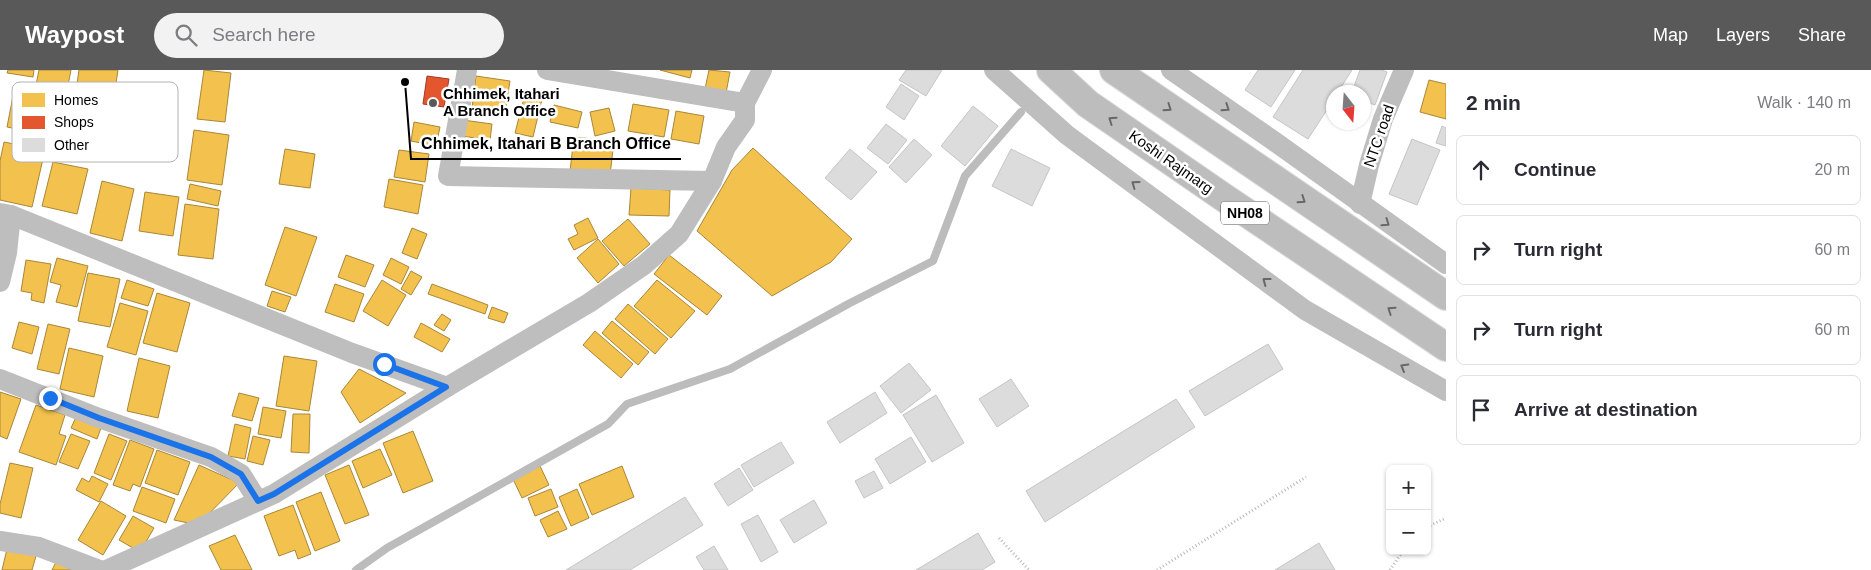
<!DOCTYPE html>
<html lang="en">
<head>
<meta charset="utf-8">
<style>
  :root { --surface:#fff; --page:#f2f2f3; --text:#2b2b33; --muted:#7c7c81; --line:#e1e1e2; --accent:#595959 }
  body { margin:0; font-family:Arial,sans-serif; background:var(--page); color:var(--text) }
  .controls { position:absolute; right:15px; bottom:15px; display:grid; overflow:hidden; border-radius:8px; box-shadow:0 1px 4px #0004 }
  .controls button { width:45px; height:45px; display:grid; place-items:center; padding:0; border:0; border-bottom:1px solid var(--line); background:var(--surface); color:var(--text); font:25px sans-serif }
  .compass { position:absolute; left:1326px; top:15px; width:45px; height:45px; border-radius:50%; background:var(--surface); box-shadow:0 1px 4px #0004; rotate:163deg }
  .stop { position:absolute; width:15px; height:15px; margin:-11px; border:4px solid #1a73e8; border-radius:50%; background:#fff }
  .stop.end { background:#1a73e8; border-color:#fff; box-shadow:0 1px 5px #0008 }
  .list { margin:0; padding:0; list-style:none }
  h2 { display:flex; justify-content:space-between; align-items:center; height:65px; margin:0; padding:0 20px; font-size:21px }
  h2 small { font-size:16px; font-weight:400; color:var(--muted) }
  .list li { display:grid; grid-template-columns:32px 1fr auto; gap:15px; align-items:center; box-sizing:border-box; height:70px; margin:0 10px 10px; padding:0 10px; border:1px solid var(--line); border-radius:8px }
  .list b { display:block; font-size:19px; white-space:nowrap }
  .list em { font-size:16px; font-style:normal; color:var(--muted) }
  .icon { flex:none; width:28px; height:28px; fill:none; stroke:currentColor; stroke-width:2; stroke-linecap:round; stroke-linejoin:round }
  .map { position:relative; flex:none; width:1446px; height:500px; overflow:hidden }
  header { display:flex; align-items:center; gap:30px; box-sizing:border-box; height:70px; padding:0 25px; background:var(--accent); color:#fff }
  header strong { font-size:24px }
  nav { display:flex; gap:28px; margin-inline-start:auto; font-size:18px }
  .search { width:350px; height:45px; background:var(--page); display:flex; align-items:center; gap:12px; box-sizing:border-box; padding:0 18px; border-radius:28px; color:var(--muted); font-size:19px }
  main { display:flex }
  aside { flex:1; background:var(--surface) }
  .map>svg:first-child { display:block }
  .homes { fill:#f2c14e; stroke:#a98737 }
  .shops { fill:#e4572e; stroke:#a03d20 }
  .lines { fill:none; stroke-linecap:round; stroke-linejoin:round }
  .stream { stroke:#bcbcbc; stroke-width:8 }
  .building { fill:#dcdcdc; stroke:#c5c5c5 }
  .primary-casing { stroke:#dbdbdb; stroke-width:30 }
  .path { stroke:#b8b8b8; stroke-width:3; stroke-dasharray:1 2.5; stroke-linecap:butt }
  .street { stroke:#bebebe; stroke-width:20 }
  .primary { stroke:#bdbdbd; stroke-width:28 }
  .oneway { stroke:#686868 }
  .route { stroke:#1a73e8; stroke-width:6 }
  .poi-dot { fill:#595959; stroke:#fff; stroke-width:2 }
  .labels { text-anchor:middle; stroke-width:5; stroke-linejoin:round; paint-order:stroke }
  .shield { fill:#fff; stroke:#4c4c4c; stroke-width:1 }
  .shield-label { font-size:14px; font-weight:bold; fill:#000 }
  .poi-label { font-size:15px; font-weight:bold; fill:#000; stroke:#fff; text-anchor:start }
  .street-label { font-size:15px; fill:#000; stroke:#fff }
  .key { fill:#fff; stroke:#b2b2b2; stroke-width:1 }
  .key-label { font-size:14px; fill:#000 }
  .leader { fill:none; stroke:#000; stroke-width:2 }
  .callout-dot { fill:#000; stroke:#fff; stroke-width:2 }
  .callout-label { font-size:16px; text-anchor:middle; font-weight:bold; fill:#000; stroke:#fff; stroke-width:5; stroke-linejoin:round; paint-order:stroke }
</style>
</head>
<body>
<header>
<strong>Waypost</strong>
<div class="search"><svg class="icon" aria-label="search" viewBox="0 0 24 24"><circle cx="10" cy="10" r="6"/><path d="M15 15l6 6"/></svg>Search here</div>
<nav><a>Map</a><a>Layers</a><a>Share</a></nav>
</header>
<main>
<div class="map">
<svg width="1446" height="500" viewBox="0 0 1446 500">
  <rect width="100%" height="100%" fill="#fff"/>
  <g class="homes">
    <polygon points="8,0 34,0 33,7 7,3"/>
    <polygon points="39,0 71,0 56,77 25,71 27,61 7,57 14,21 34,25"/>
    <polygon points="79,0 118,0 112,39 74,34"/>
    <polygon points="204,0 231,3 225,52 197,49"/>
    <polygon points="660,0 692,0 690,8"/>
    <polygon points="709,0 730,2 726,23 705,19"/>
    <polygon points="476,6 510,11 505,42 472,38"/>
    <polygon points="1429,10 1446,14 1446,49 1420,42"/>
    <polygon points="525,24 542,29 533,67 515,63"/>
    <polygon points="633,34 669,40 664,67 628,61"/>
    <polygon points="554,35 582,42 578,58 550,52"/>
    <polygon points="609,38 615,61 595,66 590,42"/>
    <polygon points="676,41 704,46 699,74 671,69"/>
    <polygon points="463,50 492,54 490,70 461,66"/>
    <polygon points="414,52 440,57 436,76 411,71"/>
    <polygon points="194,60 229,65 222,115 187,110"/>
    <polygon points="574,67 614,71 610,105 570,101"/>
    <polygon points="4,72 45,80 32,137 0,130 0,91"/>
    <polygon points="753,78 852,169 831,192 772,226 697,161 732,100"/>
    <polygon points="285,79 315,84 310,118 279,114"/>
    <polygon points="399,80 429,84 425,112 394,107"/>
    <polygon points="53,92 88,99 77,144 42,136"/>
    <polygon points="389,109 423,115 418,144 384,137"/>
    <polygon points="102,111 134,119 122,171 90,163"/>
    <polygon points="190,114 221,121 218,136 187,129"/>
    <polygon points="631,118 670,120 669,146 629,145"/>
    <polygon points="145,122 179,127 173,166 139,161"/>
    <polygon points="185,134 219,139 213,189 178,185"/>
    <polygon points="588,148 598,168 574,180 568,169 578,164 574,155"/>
    <polygon points="628,149 650,174 624,196 602,171"/>
    <polygon points="285,157 317,167 296,226 265,215"/>
    <polygon points="412,158 427,164 417,189 402,183"/>
    <polygon points="598,169 619,194 598,213 577,188"/>
    <polygon points="346,185 374,195 365,217 338,207"/>
    <polygon points="669,185 722,226 707,245 654,204"/>
    <polygon points="57,188 88,196 77,237 56,232 61,215 50,212"/>
    <polygon points="391,188 409,197 401,214 383,205"/>
    <polygon points="26,190 51,194 44,233 31,230 32,223 21,221"/>
    <polygon points="411,201 422,207 411,225 401,219"/>
    <polygon points="88,203 120,209 110,257 78,251"/>
    <polygon points="127,210 154,219 148,236 121,228"/>
    <polygon points="382,210 406,225 388,256 363,241"/>
    <polygon points="657,210 695,241 671,268 634,236"/>
    <polygon points="335,214 364,224 354,252 325,242"/>
    <polygon points="432,214 488,235 485,244 428,224"/>
    <polygon points="272,221 291,227 285,242 267,236"/>
    <polygon points="157,223 190,233 177,282 143,273"/>
    <polygon points="120,233 148,241 136,285 107,277"/>
    <polygon points="628,234 668,269 655,284 615,249"/>
    <polygon points="492,237 508,243 504,253 488,248"/>
    <polygon points="442,244 451,250 444,261 434,255"/>
    <polygon points="612,251 649,282 638,295 602,263"/>
    <polygon points="19,252 39,257 32,284 12,278"/>
    <polygon points="421,253 450,269 442,282 414,267"/>
    <polygon points="48,254 70,259 59,304 37,299"/>
    <polygon points="595,261 633,294 621,308 583,275"/>
    <polygon points="69,278 103,286 94,327 60,319"/>
    <polygon points="284,286 317,291 309,341 276,336"/>
    <polygon points="139,288 170,296 158,348 127,341"/>
    <polygon points="359,299 406,323 360,353 341,322"/>
    <polygon points="0,322 21,329 7,369 0,366"/>
    <polygon points="239,323 259,328 252,351 232,346"/>
    <polygon points="36,335 65,345 59,364 66,366 56,395 19,382"/>
    <polygon points="263,337 286,341 281,368 258,364"/>
    <polygon points="293,344 310,344 309,383 291,382"/>
    <polygon points="76,347 101,358 97,369 71,358"/>
    <polygon points="235,354 251,358 245,389 228,386"/>
    <polygon points="413,361 433,411 403,423 383,373"/>
    <polygon points="71,364 90,371 78,399 59,392"/>
    <polygon points="109,364 127,371 111,410 94,403"/>
    <polygon points="253,366 270,370 263,395 247,391"/>
    <polygon points="130,370 154,379 140,417 133,414 130,421 113,415"/>
    <polygon points="380,379 392,405 363,418 352,391"/>
    <polygon points="157,380 190,392 178,425 145,413"/>
    <polygon points="10,393 33,398 21,448 0,443 0,434"/>
    <polygon points="199,395 239,413 198,455 174,450"/>
    <polygon points="349,395 369,445 345,454 325,405"/>
    <polygon points="540,396 549,415 522,428 513,409"/>
    <polygon points="622,396 634,427 592,445 579,414"/>
    <polygon points="92,406 108,414 99,432 76,420 82,408 89,412"/>
    <polygon points="142,417 175,429 166,453 133,441"/>
    <polygon points="551,419 558,437 535,446 528,428"/>
    <polygon points="577,419 589,448 571,456 559,427"/>
    <polygon points="321,422 340,471 315,481 296,432"/>
    <polygon points="101,431 126,446 103,485 78,470"/>
    <polygon points="293,435 311,484 298,489 295,480 279,486 264,446"/>
    <polygon points="558,441 567,459 548,467 540,450"/>
    <polygon points="133,446 154,458 140,482 119,470"/>
    <polygon points="235,465 252,500 221,500 209,476"/>
    <polygon points="7,479 36,486 32,500 2,500"/>
    <polygon points="57,490 76,500 52,500"/>
  </g>
  <polygon class="shops" points="427,6 449,9 444,37 423,34"/>
  <g class="lines">
    <polyline class="stream" points="356,500 387,478 608,354 627,334 730,299 850,233 933,191 965,106 1021,42"/>
  </g>
  <g class="building">
    <polygon points="906,0 942,0 926,26 899,10"/>
    <polygon points="1258,0 1295,0 1271,37 1245,20"/>
    <polygon points="1303,0 1352,0 1338,22 1334,22 1334,29 1308,69 1273,47"/>
    <polygon points="1360,0 1382,0 1387,2 1375,35 1364,31 1364,22 1352,22"/>
    <polygon points="901,14 919,26 904,50 886,37"/>
    <polygon points="973,36 998,56 965,96 941,76"/>
    <polygon points="886,54 907,70 888,94 867,78"/>
    <polygon points="1442,56 1446,58 1446,76 1436,73"/>
    <polygon points="914,69 932,85 906,113 889,97"/>
    <polygon points="1412,69 1440,80 1417,135 1389,124"/>
    <polygon points="850,79 877,102 851,130 825,108"/>
    <polygon points="1011,79 1050,98 1032,136 992,116"/>
    <polygon points="1268,274 1283,299 1205,346 1189,321"/>
    <polygon points="909,293 931,320 901,343 880,316"/>
    <polygon points="1011,309 1029,336 997,357 979,329"/>
    <polygon points="875,322 887,343 840,373 827,352"/>
    <polygon points="936,325 964,373 932,392 903,345"/>
    <polygon points="1176,329 1195,357 1045,452 1026,421"/>
    <polygon points="911,367 926,392 890,414 875,389"/>
    <polygon points="781,372 794,393 754,417 741,395"/>
    <polygon points="739,398 753,420 728,436 714,414"/>
    <polygon points="874,401 883,418 864,428 855,411"/>
    <polygon points="685,427 703,455 630,500 566,500"/>
    <polygon points="814,430 827,453 794,473 780,450"/>
    <polygon points="758,445 778,482 761,492 741,454"/>
    <polygon points="978,463 995,492 982,500 916,500"/>
    <polygon points="1319,473 1335,500 1275,500"/>
    <polygon points="714,476 728,500 704,500 696,487"/>
  </g>
  <g class="lines">
    <defs>
      <g id="primary">
        <polyline points="1051,0 1088,34 1226,129 1446,277"/>
        <polyline points="1114,0 1446,226"/>
      </g>
    </defs>
    <use href="#primary" class="primary-casing"/>
    <g class="path">
      <polyline points="1427,457 1446,448"/>
      <polyline points="999,468 1029,500"/>
      <polyline points="1157,500 1306,407"/>
      <polyline points="1390,500 1403,481"/>
    </g>
    <g class="street">
      <polyline points="467,0 448,106 712,111"/>
      <polyline points="547,0 745,33"/>
      <polyline points="994,0 1067,65 1305,240 1446,321"/>
      <polyline points="1171,0 1271,69 1446,194"/>
      <polyline points="1360,134 1369,95 1383,49 1404,0"/>
      <polyline points="0,143 11,145 352,283 447,317"/>
      <polyline points="0,212 7,183 11,145"/>
      <polyline points="0,309 99,348 211,387 241,404 258,431"/>
      <polyline points="0,471 39,477 100,500"/>
      <polyline points="106,500 274,424 447,317 589,233 644,195 679,164 712,111 726,77 745,50 745,33 762,0"/>
    </g>
    <use href="#primary" class="primary"/>
  </g>
  <defs><path id="oneway-chevron" d="M-2-3.5L2.5 0L-2 3.5" fill="none" stroke-width="1.6" stroke-linecap="round" stroke-linejoin="round" transform="scale(1.25)"/></defs>
  <g class="oneway">
    <use href="#oneway-chevron" transform="translate(1168 38) rotate(35)"/>
    <use href="#oneway-chevron" transform="translate(1226 38) rotate(34)"/>
    <use href="#oneway-chevron" transform="translate(1112 50) rotate(-145)"/>
    <use href="#oneway-chevron" transform="translate(1135 114) rotate(-144)"/>
    <use href="#oneway-chevron" transform="translate(1302 130) rotate(34)"/>
    <use href="#oneway-chevron" transform="translate(1386 153) rotate(35)"/>
    <use href="#oneway-chevron" transform="translate(1266 211) rotate(-143)"/>
    <use href="#oneway-chevron" transform="translate(1391 240) rotate(-146)"/>
    <use href="#oneway-chevron" transform="translate(1404 297) rotate(-150)"/>
  </g>
  <g class="lines">
    <polyline class="route" points="50,328 99,348 211,387 241,404 258,431 274,424 446,317 384,294"/>
  </g>
  <circle class="poi-dot" cx="433" cy="33" r="5"/>
  <g class="labels">
    <rect class="shield" x="1221" y="131.5" width="48" height="23" rx="4"/>
    <g class="shield-label">
      <text x="1245" y="148">NH08</text>
    </g>
    <g class="poi-label">
      <text x="443" y="29">Chhimek, Itahari<tspan x="443" dy="17">A Branch Office</tspan></text>
    </g>
    <g class="street-label">
      <text transform="translate(1379 66) rotate(-71)" y="5">NTC road</text>
      <text transform="translate(1171 92) rotate(35)" y="5">Koshi Rajmarg</text>
    </g>
  </g>
  <rect x="12" y="12" width="166" height="80" rx="8" class="key"/>
  <rect x="22" y="23" width="23" height="14" fill="#f2c14e"/>
  <rect x="22" y="46" width="23" height="13" fill="#e4572e"/>
  <rect x="22" y="68" width="23" height="14" fill="#dcdcdc"/>
  <g class="key-label">
    <text x="54" y="35">Homes</text>
    <text x="54" y="57">Shops</text>
    <text x="54" y="80">Other</text>
  </g>
  <path class="leader" d="M405 12L411 89H681"/>
  <circle class="callout-dot" cx="405" cy="12" r="5"/>
  <g class="callout-label">
    <text x="546" y="79">Chhimek, Itahari B Branch Office</text>
  </g>
</svg>
<div class="controls">
<button>+</button>
<button>−</button>
</div>
<svg class="compass" viewBox="-18 -18 36 36"><path d="M0-13l5 13h-10z" fill="#e53935"/><path d="M0 13l5-13h-10z" fill="#7c7c81"/></svg>
<div class="stop" style="left:384px;top:294px"></div>
<div class="stop end" style="left:50px;top:328px"></div>
</div>
<aside>
<h2>2 min<small>Walk · 140 m</small></h2>
<ul class="list">
<li><svg class="icon" aria-label="ahead" viewBox="0 0 24 24"><path d="M12 20V5M6 11l6-6 6 6"/></svg><div><b>Continue</b></div><em>20 m</em></li>
<li><svg class="icon" aria-label="right" viewBox="0 0 24 24"><path d="M7 20v-9h11M14 6l5 5-5 5"/></svg><div><b>Turn right</b></div><em>60 m</em></li>
<li><svg class="icon" aria-label="right" viewBox="0 0 24 24"><path d="M7 20v-9h11M14 6l5 5-5 5"/></svg><div><b>Turn right</b></div><em>60 m</em></li>
<li><svg class="icon" aria-label="arrive" viewBox="0 0 24 24"><path d="M6 21V4h12l-3 4 3 4H6"/></svg><div><b>Arrive at destination</b></div></li>
</ul>
</aside>
</main>
</body>
</html>
